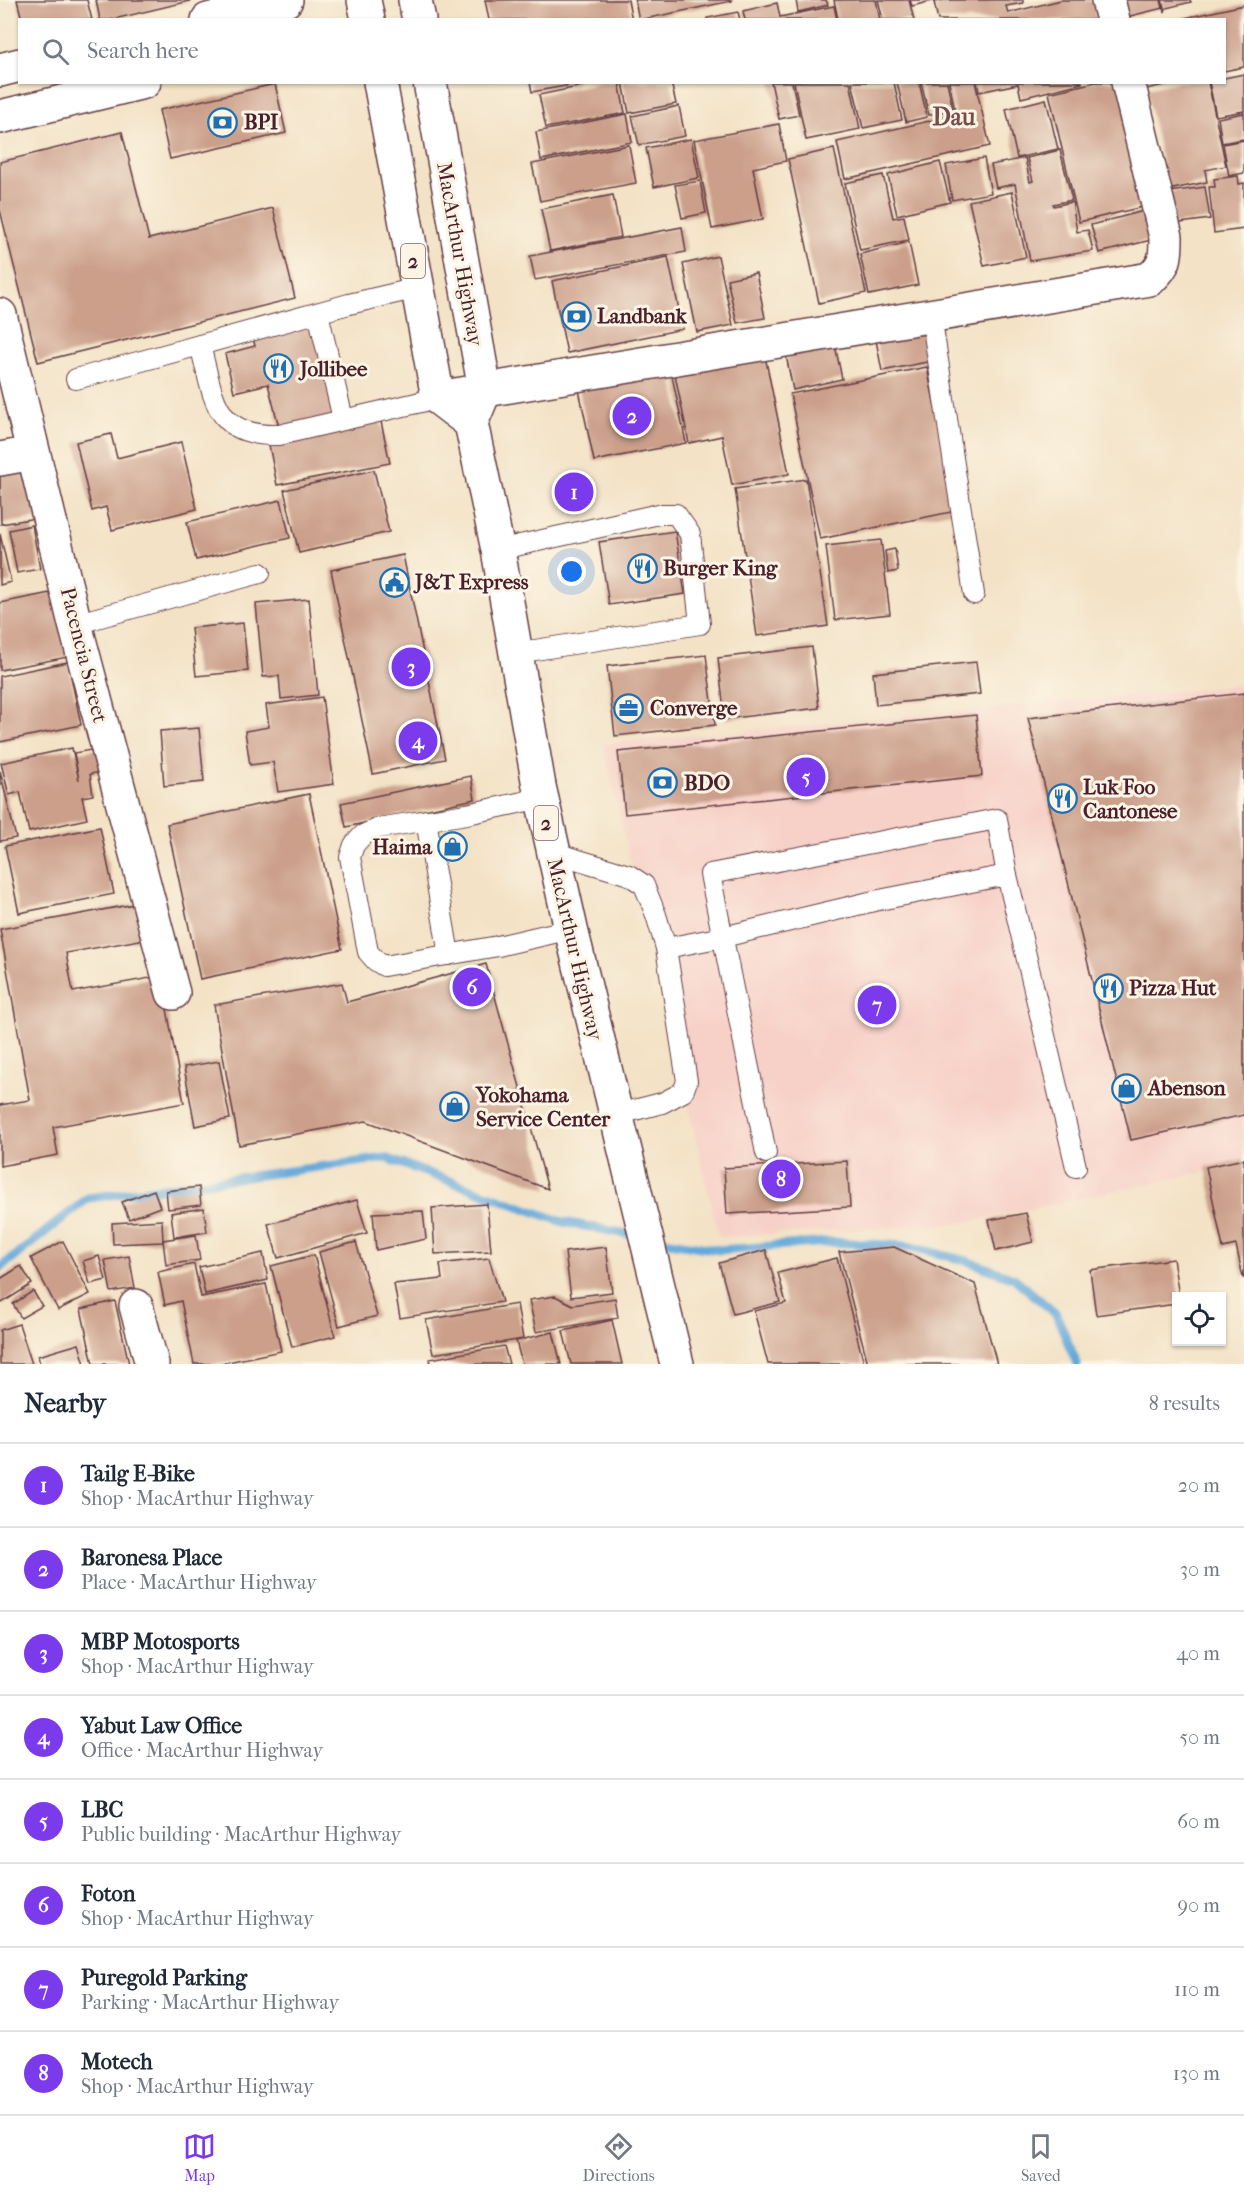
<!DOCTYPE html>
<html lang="en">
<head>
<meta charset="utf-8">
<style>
  :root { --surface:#fff; --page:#f6f6f7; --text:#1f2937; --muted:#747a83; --line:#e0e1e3; --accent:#7c3aed }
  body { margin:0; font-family:"IM FELL French Canon",serif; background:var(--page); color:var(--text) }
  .controls { position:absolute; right:18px; bottom:18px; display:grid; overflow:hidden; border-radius:0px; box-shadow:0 2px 4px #0004 }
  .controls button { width:54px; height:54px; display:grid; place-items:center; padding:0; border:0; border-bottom:2px solid var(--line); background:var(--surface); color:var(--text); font:30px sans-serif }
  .you { position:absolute; left:572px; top:572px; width:21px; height:21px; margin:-15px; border:4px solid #fff; border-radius:50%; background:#1a73e8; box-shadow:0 0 0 9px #1a73e833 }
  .badge { display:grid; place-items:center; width:39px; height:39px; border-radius:50%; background:var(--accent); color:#fff; font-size:20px; font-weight:700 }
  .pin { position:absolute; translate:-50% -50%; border:3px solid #fff; box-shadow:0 2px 6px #0006 }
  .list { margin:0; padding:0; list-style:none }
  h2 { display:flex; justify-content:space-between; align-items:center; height:78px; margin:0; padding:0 24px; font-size:26px }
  h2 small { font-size:20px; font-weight:400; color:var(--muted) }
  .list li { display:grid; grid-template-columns:39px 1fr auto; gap:18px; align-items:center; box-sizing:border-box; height:84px; padding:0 24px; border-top:2px solid var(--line) }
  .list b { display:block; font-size:22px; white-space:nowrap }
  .list p { margin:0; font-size:20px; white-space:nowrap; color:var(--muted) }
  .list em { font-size:20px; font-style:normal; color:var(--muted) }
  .icon { flex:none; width:33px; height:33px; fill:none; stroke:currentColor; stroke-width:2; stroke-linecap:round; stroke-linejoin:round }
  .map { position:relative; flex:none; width:1244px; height:1364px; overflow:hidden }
  .search { position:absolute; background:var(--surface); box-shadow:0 2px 4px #0004; left:18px; right:18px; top:18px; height:66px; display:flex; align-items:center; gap:15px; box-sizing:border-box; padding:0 21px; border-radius:0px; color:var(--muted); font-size:22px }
  .sheet { height:750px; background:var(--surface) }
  nav { display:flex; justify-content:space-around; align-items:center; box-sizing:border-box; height:84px; border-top:2px solid var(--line); background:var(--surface); font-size:16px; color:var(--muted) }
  nav a { display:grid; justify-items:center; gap:3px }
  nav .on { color:var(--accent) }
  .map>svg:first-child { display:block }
  .built { fill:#f7d1c8 }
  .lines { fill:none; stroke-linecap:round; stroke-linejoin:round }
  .stream { stroke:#64a8d9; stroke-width:9 }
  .building { fill:#cb9f8a }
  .service-casing { stroke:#633c42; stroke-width:22 }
  .minor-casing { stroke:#633c42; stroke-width:36 }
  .trunk-casing { stroke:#633c42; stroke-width:36 }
  .service { stroke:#fff; stroke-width:20 }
  .minor { stroke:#fff; stroke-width:33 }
  .trunk { stroke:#fff; stroke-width:33 }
  .labels { text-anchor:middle; stroke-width:6; stroke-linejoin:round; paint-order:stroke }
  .shield { fill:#fcf5e5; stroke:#7f5f63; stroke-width:1.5 }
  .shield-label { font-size:20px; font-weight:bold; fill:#4a1f2b }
  .poi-label { font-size:21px; font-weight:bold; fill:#4a1f2b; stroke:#fcf5e5; text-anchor:start }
  .street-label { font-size:21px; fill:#4a1f2b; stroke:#fcf5e5 }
  .quarter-label { font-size:24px; font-weight:bold; fill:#774c4c; stroke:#fcf5e5 }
</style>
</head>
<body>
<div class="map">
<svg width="1244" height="1364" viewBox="0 0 1244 1364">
  <rect width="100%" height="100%" fill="#fcf5e5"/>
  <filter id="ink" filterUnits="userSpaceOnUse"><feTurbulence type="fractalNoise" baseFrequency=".0167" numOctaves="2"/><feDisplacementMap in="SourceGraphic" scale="12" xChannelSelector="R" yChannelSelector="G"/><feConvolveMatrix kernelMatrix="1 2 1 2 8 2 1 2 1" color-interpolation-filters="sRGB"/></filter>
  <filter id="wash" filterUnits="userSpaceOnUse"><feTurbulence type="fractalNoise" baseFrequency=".008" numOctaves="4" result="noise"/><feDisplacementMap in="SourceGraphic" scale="24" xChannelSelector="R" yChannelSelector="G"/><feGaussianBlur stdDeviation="1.35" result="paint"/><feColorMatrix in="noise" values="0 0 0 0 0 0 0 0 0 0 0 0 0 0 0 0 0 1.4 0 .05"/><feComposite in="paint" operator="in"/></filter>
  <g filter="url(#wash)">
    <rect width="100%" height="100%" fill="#f3e2c6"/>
    <polygon class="built" points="1244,685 1244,1164 958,1224 719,1237 603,744"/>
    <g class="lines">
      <g class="stream">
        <polyline points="652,1239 719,1250 829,1242 908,1246 967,1261 1014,1278 1056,1314 1077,1364"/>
        <polyline points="0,1268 88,1198 386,1158 563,1222 639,1236"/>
      </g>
    </g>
    <g id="blocks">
      <g class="building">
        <polygon points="17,0 87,0 92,20 22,20"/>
        <polygon points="96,0 190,0 190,1 110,20 100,20"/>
        <polygon points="485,0 628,0 632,20 489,20"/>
        <polygon points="635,0 732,0 732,1 639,20"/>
        <polygon points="796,0 826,0 828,5 798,12"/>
        <polygon points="834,0 876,0 880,20 838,20"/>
        <polygon points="878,0 909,0 914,20 883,20"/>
        <polygon points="910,0 932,0 932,1 912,6"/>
        <polygon points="944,0 1023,0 1023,3 1006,6 1008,13 1061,0 1093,0 1097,20 938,20 934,2"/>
        <polygon points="1121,0 1161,0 1163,8 1126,17"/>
        <polygon points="1162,0 1190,0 1191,2 1166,8 1165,12"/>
        <polygon points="777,3 780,17 834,6 837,20 745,20 743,11"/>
        <polygon points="1244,5 1244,67 1224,71 1224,20 1176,20"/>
        <polygon points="738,12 740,20 707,20 707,18"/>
        <polygon points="1244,74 1244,111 1216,116 1209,82 1224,82 1224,78"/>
        <polygon points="530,82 576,82 576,84 532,92"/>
        <polygon points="602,82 619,82 625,113 546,128 539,95"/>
        <polygon points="623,82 671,82 676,104 629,113"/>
        <polygon points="771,82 792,82 799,115 779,119"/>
        <polygon points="794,82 850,82 860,129 806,140"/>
        <polygon points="852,82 894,82 902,120 863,128"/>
        <polygon points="897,82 919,82 927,117 906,122"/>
        <polygon points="921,82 947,82 953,109 929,115"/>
        <polygon points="949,82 975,82 990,146 845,179 837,142 956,115"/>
        <polygon points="977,82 1082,82 1082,83 1021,98 1018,84 979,92"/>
        <polygon points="1095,82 1127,82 1155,204 1079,222 1049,93"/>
        <polygon points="1178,82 1208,82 1226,166 1205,170 1207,182 1168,190 1146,89"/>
        <polygon points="275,84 286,133 170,159 159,110"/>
        <polygon points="1046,99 1058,149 1017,158 1006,109"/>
        <polygon points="679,106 685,136 639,145 632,116"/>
        <polygon points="1244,113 1244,139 1222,143 1218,118"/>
        <polygon points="627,114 632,142 541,160 536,132"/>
        <polygon points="779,124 786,161 753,168 763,219 712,229 694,140"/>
        <polygon points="122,132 149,239 273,208 295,298 38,362 0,210 0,162"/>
        <polygon points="691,139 699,178 654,187 646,148"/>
        <polygon points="1244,140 1244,173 1229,176 1223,144"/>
        <polygon points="629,145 636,183 540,201 532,164"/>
        <polygon points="834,149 866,293 819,303 788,159"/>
        <polygon points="1060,150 1072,200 1053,204 1054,206 1072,202 1077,232 1088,230 1093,251 1030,261 1015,184 996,188 991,165 1025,158 1030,182 1033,181 1027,158"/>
        <polygon points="984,158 991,193 952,200 946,165"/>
        <polygon points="940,162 950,202 897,215 888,175"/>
        <polygon points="883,175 893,218 904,216 909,240 860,250 845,183"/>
        <polygon points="1238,176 1239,184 1244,183 1244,229 1214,233 1209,187 1215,187 1214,179"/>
        <polygon points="700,181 706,213 682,218 675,185"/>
        <polygon points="1205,187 1210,219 1173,224 1169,192"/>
        <polygon points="1012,192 1026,257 984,266 969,201"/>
        <polygon points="613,195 621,237 550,251 541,209"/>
        <polygon points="1155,208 1163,237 1099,253 1091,225"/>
        <polygon points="682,227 686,252 535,280 530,256"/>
        <polygon points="909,242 918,285 869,295 860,254"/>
        <polygon points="718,256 733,325 697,332 683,264"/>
        <polygon points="668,257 683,329 567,353 552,281"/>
        <polygon points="756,273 765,318 737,323 727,279"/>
        <polygon points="924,320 932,361 882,371 874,330"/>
        <polygon points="318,322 341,416 280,431 268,384 234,392 225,354 255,346 253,338"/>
        <polygon points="834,340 842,379 793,390 785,350"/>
        <polygon points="763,346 789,474 732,485 722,436 689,443 673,365"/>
        <polygon points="927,367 956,511 820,539 790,394"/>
        <polygon points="671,371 686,443 594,461 579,390"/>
        <polygon points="380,417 390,463 277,485 268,440"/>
        <polygon points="111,434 117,458 181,442 197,509 112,530 106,507 92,511 76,442"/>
        <polygon points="32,467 42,517 1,524 0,473"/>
        <polygon points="374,470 389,532 299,553 284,490"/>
        <polygon points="806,479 828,626 757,636 735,489"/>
        <polygon points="281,500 290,538 196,560 187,522"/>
        <polygon points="32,525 40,569 17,573 9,530"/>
        <polygon points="675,531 685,594 609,605 599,542"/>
        <polygon points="0,534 11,582 0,585"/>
        <polygon points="881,540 890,614 835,620 826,546"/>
        <polygon points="895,549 898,571 888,573 885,551"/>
        <polygon points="403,555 445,759 373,774 331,570"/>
        <polygon points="55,592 68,657 0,670 0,603"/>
        <polygon points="309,599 318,695 281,699 279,676 263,677 256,604"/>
        <polygon points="243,623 248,671 196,676 191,628"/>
        <polygon points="812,647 819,708 725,719 718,658"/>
        <polygon points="706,655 715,725 615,736 607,666"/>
        <polygon points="68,662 81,725 0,742 0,676"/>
        <polygon points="976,662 980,694 876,705 873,673"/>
        <polygon points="1244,693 1244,1115 1131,1140 1028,718"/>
        <polygon points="322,697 334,784 278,792 273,762 250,765 245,731 269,727 266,705"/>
        <polygon points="976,715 982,776 625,814 618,752"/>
        <polygon points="199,728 204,782 164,786 160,731"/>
        <polygon points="107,747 112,770 90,774 93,795 82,797 87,819 29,832 20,792 9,795 1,763 72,748 79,780 74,753"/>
        <polygon points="0,771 16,838 0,841"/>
        <polygon points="471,776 475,799 346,827 341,803"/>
        <polygon points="309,794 342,949 200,979 167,824"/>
        <polygon points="100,827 114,894 19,913 5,846"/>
        <polygon points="140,903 146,939 66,953 73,992 161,976 184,1103 53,1127 58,1155 0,1166 0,1105 30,1100 0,929"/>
        <polygon points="486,964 548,1189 366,1121 239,1145 214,1005 342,983 347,1002"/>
        <polygon points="219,1061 230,1119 195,1126 184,1067"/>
        <polygon points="1244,1159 1244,1278 1243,1278 1236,1245 1223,1248 1206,1167"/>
        <polygon points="847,1161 850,1207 727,1214 724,1168"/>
        <polygon points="199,1187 201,1205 168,1209 166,1191"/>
        <polygon points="154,1190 160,1207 129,1219 122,1202"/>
        <polygon points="357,1200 367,1233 278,1258 268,1224"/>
        <polygon points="487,1204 491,1251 435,1254 432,1208"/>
        <polygon points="204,1208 207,1232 174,1237 171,1213"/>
        <polygon points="423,1211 426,1239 376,1250 373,1213"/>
        <polygon points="1026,1213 1033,1242 996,1251 989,1220"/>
        <polygon points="162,1220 163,1242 113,1244 112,1223"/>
        <polygon points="196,1235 200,1260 166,1265 163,1240"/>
        <polygon points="63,1241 90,1294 58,1310 31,1258"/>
        <polygon points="356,1242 377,1316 339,1326 319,1252"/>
        <polygon points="606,1247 612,1292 571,1297 565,1252"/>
        <polygon points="894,1247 975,1284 997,1364 868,1364 839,1252"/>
        <polygon points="766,1250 780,1302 733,1314 719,1263"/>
        <polygon points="263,1253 268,1280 205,1294 199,1267"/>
        <polygon points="314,1255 335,1336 292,1347 271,1266"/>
        <polygon points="99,1256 106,1280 90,1284 83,1261"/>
        <polygon points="129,1256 135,1288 111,1292 105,1260"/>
        <polygon points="489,1258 502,1302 400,1318 394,1284 442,1279 440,1264"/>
        <polygon points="837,1258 864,1364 768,1364 754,1311 786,1303 778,1273"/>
        <polygon points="1173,1259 1179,1296 1176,1296 1176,1304 1096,1315 1090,1270"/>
        <polygon points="194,1264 201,1297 266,1284 281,1351 218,1364 194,1364 181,1301 165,1305 158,1272"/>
        <polygon points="21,1266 32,1284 2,1303 0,1299 0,1279"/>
        <polygon points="33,1291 42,1306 21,1318 13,1304"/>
        <polygon points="555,1296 573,1305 615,1298 618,1318 536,1332 529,1300"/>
        <polygon points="115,1301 129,1364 93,1364 81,1309"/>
        <polygon points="517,1304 523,1339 433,1354 426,1320"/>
        <polygon points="612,1320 622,1364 571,1364 563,1331"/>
        <polygon points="19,1324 32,1364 0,1364 0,1330"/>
        <polygon points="553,1332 561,1364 522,1364 516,1341"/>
        <polygon points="79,1344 85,1364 40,1364 38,1356"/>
        <polygon points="504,1346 509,1364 431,1364 430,1359"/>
      </g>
    </g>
  </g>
  <g filter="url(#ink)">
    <use href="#blocks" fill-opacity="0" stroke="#633c42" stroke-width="1.5"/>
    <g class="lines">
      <defs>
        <g id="service">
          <polyline points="318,313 343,419"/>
          <polyline points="931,315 974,594"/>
          <path d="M200,345c14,52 13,92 79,90l159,-37"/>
          <polyline points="76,379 349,304 418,288"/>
          <polyline points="498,550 659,514 676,514 690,534 700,624 516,653"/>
          <polyline points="75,624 260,573"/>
          <polyline points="541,798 467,814 378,828 363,835 354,845 350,857 368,952 376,961 384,966 498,946 571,929"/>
          <polyline points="426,820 449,955"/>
          <polyline points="552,852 629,875 644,885 656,915 666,948 687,1081 683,1092 662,1103 615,1115"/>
          <polyline points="666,948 723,937 874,901 1007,875 1076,1167"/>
          <polyline points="766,1153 710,874 997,819 1007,875"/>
        </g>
        <g id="minor">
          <polyline points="1108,0 1113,20"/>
          <polyline points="208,20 286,0"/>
          <polyline points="0,70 20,65"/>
          <polyline points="0,117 144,82"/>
          <polyline points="0,315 75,624 173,993"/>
          <path d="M438,398l712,-119c16,-15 16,-21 16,-42l-38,-155"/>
          <polyline points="0,459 33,453"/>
          <polyline points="136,1306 152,1364"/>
        </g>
        <g id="trunk">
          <polyline points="364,0 368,20"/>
          <polyline points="415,0 419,20"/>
          <polyline points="380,82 438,398 471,423"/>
          <polyline points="430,82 485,390 471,423 498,550 539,786 571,929 677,1364"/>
        </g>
      </defs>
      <use href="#service" class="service-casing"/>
      <use href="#minor" class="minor-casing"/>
      <use href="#trunk" class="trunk-casing"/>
      <use href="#service" class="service"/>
      <use href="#minor" class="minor"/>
      <use href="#trunk" class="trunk"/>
    </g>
  </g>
  <defs>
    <symbol id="bank-ring" viewBox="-11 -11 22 22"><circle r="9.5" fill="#fcf5e5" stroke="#1f6fb2" stroke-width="1.5"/><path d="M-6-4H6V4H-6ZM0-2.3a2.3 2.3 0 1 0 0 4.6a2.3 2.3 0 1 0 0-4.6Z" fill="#1f6fb2"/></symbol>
    <symbol id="restaurant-ring" viewBox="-11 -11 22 22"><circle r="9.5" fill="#fcf5e5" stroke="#1f6fb2" stroke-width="1.5"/><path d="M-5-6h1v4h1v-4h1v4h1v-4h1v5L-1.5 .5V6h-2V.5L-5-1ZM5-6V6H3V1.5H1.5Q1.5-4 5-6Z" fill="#1f6fb2"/></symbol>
    <symbol id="civic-ring" viewBox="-11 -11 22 22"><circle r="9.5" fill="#fcf5e5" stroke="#1f6fb2" stroke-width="1.5"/><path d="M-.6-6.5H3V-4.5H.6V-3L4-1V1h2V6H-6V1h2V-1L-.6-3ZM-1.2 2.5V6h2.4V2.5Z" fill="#1f6fb2"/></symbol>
    <symbol id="office-ring" viewBox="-11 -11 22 22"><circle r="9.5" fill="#fcf5e5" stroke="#1f6fb2" stroke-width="1.5"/><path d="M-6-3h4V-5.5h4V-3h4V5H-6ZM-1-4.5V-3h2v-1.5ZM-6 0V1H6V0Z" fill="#1f6fb2"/></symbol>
    <symbol id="shop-ring" viewBox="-11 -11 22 22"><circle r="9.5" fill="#fcf5e5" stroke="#1f6fb2" stroke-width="1.5"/><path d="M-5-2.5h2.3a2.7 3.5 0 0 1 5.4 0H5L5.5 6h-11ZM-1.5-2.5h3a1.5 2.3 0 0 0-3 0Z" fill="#1f6fb2"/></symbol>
  </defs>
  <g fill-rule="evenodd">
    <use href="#bank-ring" x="206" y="106" width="33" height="33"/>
    <use href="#bank-ring" x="560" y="300" width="33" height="33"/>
    <use href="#restaurant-ring" x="262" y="352" width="33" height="33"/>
    <use href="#restaurant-ring" x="626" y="552" width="33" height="33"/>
    <use href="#civic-ring" x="378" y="566" width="33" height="33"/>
    <use href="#office-ring" x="612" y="692" width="33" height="33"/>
    <use href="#bank-ring" x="646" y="766" width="33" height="33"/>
    <use href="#restaurant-ring" x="1046" y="782" width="33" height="33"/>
    <use href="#shop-ring" x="436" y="830" width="33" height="33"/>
    <use href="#restaurant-ring" x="1092" y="972" width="33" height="33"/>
    <use href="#shop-ring" x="1110" y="1072" width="33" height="33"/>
    <use href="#shop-ring" x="438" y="1090" width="33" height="33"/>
  </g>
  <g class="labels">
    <g class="shield">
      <rect x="401" y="244" width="24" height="34" rx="4.5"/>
      <rect x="534" y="806" width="24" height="34" rx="4.5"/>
    </g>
    <g class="shield-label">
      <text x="413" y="268">2</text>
      <text x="546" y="830">2</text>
    </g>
    <g class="poi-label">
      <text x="244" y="129">BPI</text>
      <text x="597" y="323">Landbank</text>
      <text x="300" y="376">Jollibee</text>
      <text x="663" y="575">Burger King</text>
      <text x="415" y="589">J&amp;T Express</text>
      <text x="650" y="715">Converge</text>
      <text x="684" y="790">BDO</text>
      <text x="1083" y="794">Luk Foo<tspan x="1083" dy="24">Cantonese</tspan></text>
      <text x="432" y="854" text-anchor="end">Haima</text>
      <text x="1129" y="995">Pizza Hut</text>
      <text x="1148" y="1095">Abenson</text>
      <text x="476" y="1102">Yokohama<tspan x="476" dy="24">Service Center</tspan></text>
    </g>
    <g class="street-label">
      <text transform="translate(460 254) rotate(80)" y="7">MacArthur Highway</text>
      <text transform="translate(84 655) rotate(76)" y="7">Pacencia Street</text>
      <text transform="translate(575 949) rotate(77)" y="7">MacArthur Highway</text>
    </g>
    <g class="quarter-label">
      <text x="954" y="125">Dau</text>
    </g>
  </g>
</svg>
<div class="controls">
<button><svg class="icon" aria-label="locate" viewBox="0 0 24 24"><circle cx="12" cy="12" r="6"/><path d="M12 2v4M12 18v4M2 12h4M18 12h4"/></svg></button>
</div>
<div class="you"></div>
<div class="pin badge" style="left:574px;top:492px">1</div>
<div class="pin badge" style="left:632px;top:416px">2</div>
<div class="pin badge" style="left:411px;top:667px">3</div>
<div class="pin badge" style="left:418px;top:741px">4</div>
<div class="pin badge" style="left:806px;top:777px">5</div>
<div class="pin badge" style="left:472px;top:987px">6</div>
<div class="pin badge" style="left:877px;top:1005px">7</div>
<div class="pin badge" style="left:781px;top:1179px">8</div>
<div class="search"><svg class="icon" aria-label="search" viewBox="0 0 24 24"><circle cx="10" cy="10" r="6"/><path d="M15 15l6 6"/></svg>Search here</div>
</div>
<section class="sheet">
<h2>Nearby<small>8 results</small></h2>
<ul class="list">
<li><span class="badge">1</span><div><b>Tailg E-Bike</b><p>Shop · MacArthur Highway</p></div><em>20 m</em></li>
<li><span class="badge">2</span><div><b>Baronesa Place</b><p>Place · MacArthur Highway</p></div><em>30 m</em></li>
<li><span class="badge">3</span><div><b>MBP Motosports</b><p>Shop · MacArthur Highway</p></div><em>40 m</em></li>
<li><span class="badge">4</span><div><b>Yabut Law Office</b><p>Office · MacArthur Highway</p></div><em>50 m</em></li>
<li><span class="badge">5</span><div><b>LBC</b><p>Public building · MacArthur Highway</p></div><em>60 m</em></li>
<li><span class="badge">6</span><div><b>Foton</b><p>Shop · MacArthur Highway</p></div><em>90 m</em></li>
<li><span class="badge">7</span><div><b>Puregold Parking</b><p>Parking · MacArthur Highway</p></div><em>110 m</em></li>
<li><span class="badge">8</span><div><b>Motech</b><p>Shop · MacArthur Highway</p></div><em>130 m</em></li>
</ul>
</section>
<nav>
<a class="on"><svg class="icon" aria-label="map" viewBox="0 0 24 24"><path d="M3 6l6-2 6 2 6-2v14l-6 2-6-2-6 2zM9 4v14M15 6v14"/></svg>Map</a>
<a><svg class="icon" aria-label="directions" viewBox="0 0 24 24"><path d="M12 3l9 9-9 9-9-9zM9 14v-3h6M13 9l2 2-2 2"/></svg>Directions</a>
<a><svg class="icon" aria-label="saved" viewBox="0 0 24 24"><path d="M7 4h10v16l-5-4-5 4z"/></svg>Saved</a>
</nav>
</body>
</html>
